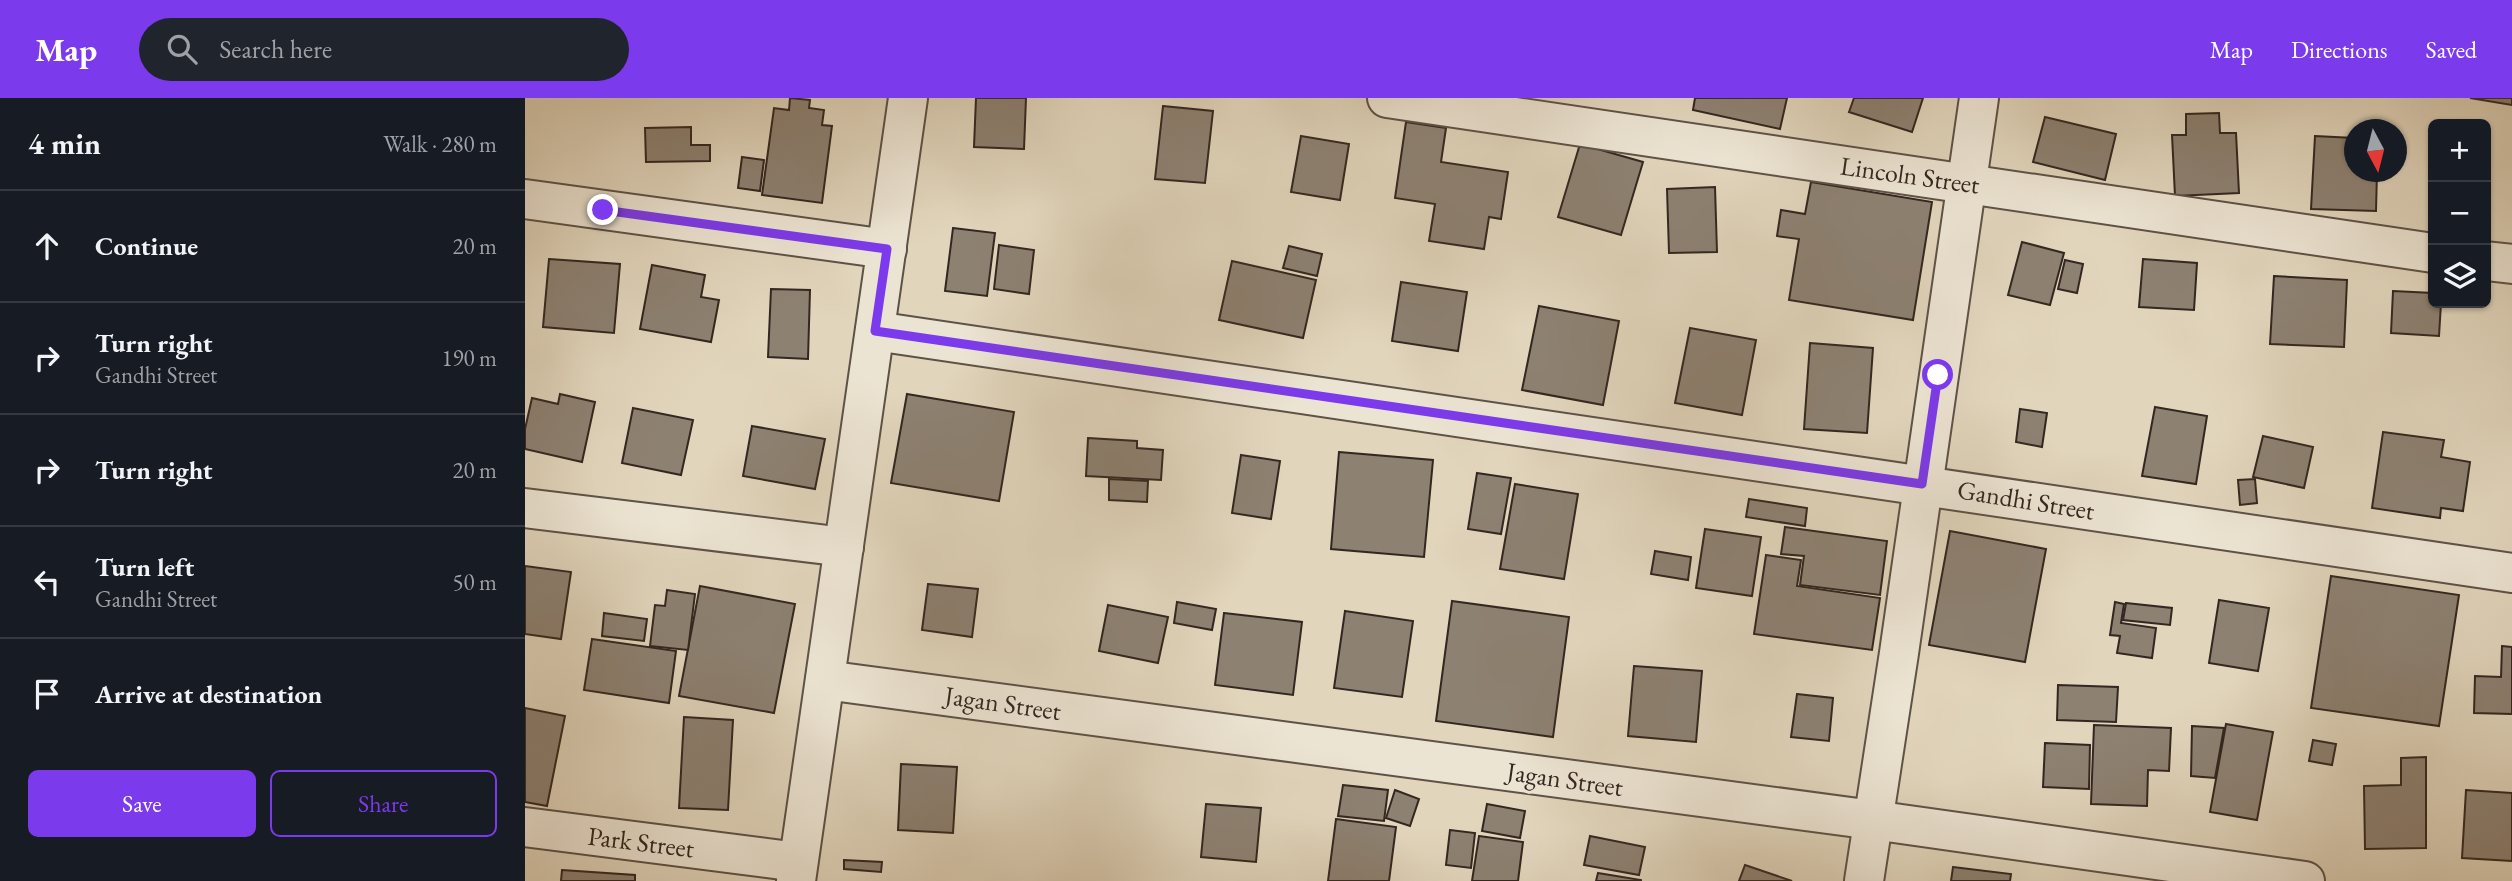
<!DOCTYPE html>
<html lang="en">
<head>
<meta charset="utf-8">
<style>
  :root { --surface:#171b24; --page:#20242c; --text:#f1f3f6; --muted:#9ea1a6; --line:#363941; --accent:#7c3aed }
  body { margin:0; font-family:"EB Garamond",serif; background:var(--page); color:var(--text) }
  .controls { position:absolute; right:21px; top:21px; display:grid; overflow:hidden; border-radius:10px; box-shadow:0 2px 5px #0004 }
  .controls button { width:63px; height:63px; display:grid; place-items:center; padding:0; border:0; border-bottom:2px solid var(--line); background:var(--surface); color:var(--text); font:35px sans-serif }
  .compass { position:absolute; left:1819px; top:21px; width:63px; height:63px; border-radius:50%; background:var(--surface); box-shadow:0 2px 5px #0004; rotate:173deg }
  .stop { position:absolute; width:21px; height:21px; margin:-16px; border:5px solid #7c3aed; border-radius:50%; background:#fff }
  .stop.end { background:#7c3aed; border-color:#fff; box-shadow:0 2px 7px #0008 }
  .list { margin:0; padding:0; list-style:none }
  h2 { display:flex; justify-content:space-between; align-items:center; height:91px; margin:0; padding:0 28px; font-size:30px }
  h2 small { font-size:23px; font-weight:400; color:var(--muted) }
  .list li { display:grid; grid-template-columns:46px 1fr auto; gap:21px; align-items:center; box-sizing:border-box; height:112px; padding:0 28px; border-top:2px solid var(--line) }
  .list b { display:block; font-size:26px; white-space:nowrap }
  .list p { margin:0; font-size:23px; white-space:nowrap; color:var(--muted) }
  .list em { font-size:23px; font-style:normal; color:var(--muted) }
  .actions { display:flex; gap:14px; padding:21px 28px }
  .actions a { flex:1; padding:16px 0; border:2px solid var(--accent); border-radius:10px; text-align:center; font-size:24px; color:var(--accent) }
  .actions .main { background:var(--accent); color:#fff }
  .icon { flex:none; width:38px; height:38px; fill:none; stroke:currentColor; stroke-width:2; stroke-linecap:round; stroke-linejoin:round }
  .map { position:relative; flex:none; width:1987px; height:783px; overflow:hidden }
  header { display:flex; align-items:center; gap:42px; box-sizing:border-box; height:98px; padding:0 35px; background:var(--accent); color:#fff }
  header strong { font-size:33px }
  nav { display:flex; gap:38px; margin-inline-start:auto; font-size:24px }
  .search { width:490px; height:63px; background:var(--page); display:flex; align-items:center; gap:18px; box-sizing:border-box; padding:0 24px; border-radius:38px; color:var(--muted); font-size:26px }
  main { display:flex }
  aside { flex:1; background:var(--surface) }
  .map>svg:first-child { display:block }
  .building { fill:#8d8172; stroke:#332721; stroke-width:2 }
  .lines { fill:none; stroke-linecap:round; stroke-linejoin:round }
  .minor-casing { stroke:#5e5248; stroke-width:42 }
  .minor { stroke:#ece4d3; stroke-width:38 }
  .route { stroke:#7c3aed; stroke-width:9 }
  .labels { text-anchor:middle; stroke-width:6; stroke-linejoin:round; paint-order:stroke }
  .street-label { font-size:26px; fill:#332721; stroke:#ece4d3 }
</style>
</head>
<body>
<header>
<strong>Map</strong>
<div class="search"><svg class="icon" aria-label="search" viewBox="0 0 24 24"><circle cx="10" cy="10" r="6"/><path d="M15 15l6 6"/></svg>Search here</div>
<nav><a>Map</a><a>Directions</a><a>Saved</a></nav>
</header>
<main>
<aside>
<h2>4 min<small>Walk · 280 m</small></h2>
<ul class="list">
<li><svg class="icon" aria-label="ahead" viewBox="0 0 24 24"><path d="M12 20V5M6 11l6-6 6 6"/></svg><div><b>Continue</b></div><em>20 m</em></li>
<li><svg class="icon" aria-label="right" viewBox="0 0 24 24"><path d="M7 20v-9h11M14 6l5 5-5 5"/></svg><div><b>Turn right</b><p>Gandhi Street</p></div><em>190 m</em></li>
<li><svg class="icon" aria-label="right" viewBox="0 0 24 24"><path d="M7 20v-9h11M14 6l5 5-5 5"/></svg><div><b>Turn right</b></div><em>20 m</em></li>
<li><svg class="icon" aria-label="left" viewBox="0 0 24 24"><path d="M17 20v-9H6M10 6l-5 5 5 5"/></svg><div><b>Turn left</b><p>Gandhi Street</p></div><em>50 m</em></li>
<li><svg class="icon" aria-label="arrive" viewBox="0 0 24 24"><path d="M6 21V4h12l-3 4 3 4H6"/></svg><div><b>Arrive at destination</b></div></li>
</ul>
<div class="actions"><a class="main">Save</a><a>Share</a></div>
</aside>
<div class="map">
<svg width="1987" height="783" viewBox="0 0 1987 783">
  <rect width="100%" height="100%" fill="#e1d5bc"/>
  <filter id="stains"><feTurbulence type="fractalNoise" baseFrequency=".00286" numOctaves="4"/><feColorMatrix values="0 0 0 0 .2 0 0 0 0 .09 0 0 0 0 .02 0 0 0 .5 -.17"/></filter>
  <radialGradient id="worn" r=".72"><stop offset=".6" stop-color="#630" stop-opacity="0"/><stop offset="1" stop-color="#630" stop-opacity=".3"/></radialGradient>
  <g class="building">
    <polygon points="265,0 285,2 284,10 299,12 297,27 307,28 297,105 237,97 249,10 264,12"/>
    <polygon points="451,0 501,0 499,51 449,49"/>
    <polygon points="1170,0 1262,0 1255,31 1168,12"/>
    <polygon points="1329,0 1398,0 1387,34 1324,14"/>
    <polygon points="1945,0 1987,0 1987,7"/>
    <polygon points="638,8 688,13 680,85 630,81"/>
    <polygon points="1694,15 1695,35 1711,35 1714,95 1650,98 1647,37 1661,37 1661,16"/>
    <polygon points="1520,19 1591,36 1580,82 1508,64"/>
    <polygon points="881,24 921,30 916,64 983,74 976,121 964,119 959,151 904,143 910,106 870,100"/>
    <polygon points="166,29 166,47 185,47 185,63 121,64 120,30"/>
    <polygon points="776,38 824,46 815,102 766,94"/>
    <polygon points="1790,38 1829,40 1829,74 1852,74 1851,113 1786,111"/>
    <polygon points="1055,46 1118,64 1096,137 1033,119"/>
    <polygon points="217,59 239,62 235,93 213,90"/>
    <polygon points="1286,84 1407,104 1388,222 1264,202 1274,141 1252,138 1256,112 1280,116"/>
    <polygon points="1190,89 1192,154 1144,155 1142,91"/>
    <polygon points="428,130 470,135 462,198 420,193"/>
    <polygon points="1497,144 1539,155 1525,207 1483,197"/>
    <polygon points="474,147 509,152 504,196 469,191"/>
    <polygon points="764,148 797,156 792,178 758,170"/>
    <polygon points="24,161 95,166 89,235 18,229"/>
    <polygon points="1618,161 1672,165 1669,212 1614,209"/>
    <polygon points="1540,162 1558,166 1552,195 1533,191"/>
    <polygon points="707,163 791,182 778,240 694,222"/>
    <polygon points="127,167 180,177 176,199 194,202 186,244 115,231"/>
    <polygon points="1749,178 1822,182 1819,249 1745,246"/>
    <polygon points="876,184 942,194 933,253 867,243"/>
    <polygon points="246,191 285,192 283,261 243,259"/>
    <polygon points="1868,193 1908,195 1908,205 1916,205 1914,238 1866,235"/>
    <polygon points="1014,208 1094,223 1078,307 997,292"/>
    <polygon points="1165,230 1231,242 1217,317 1150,305"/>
    <polygon points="1285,245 1348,250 1342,335 1279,331"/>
    <polygon points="35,296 70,304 57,364 0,351 0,331 7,300 33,306"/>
    <polygon points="382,296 489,314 474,403 366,385"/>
    <polygon points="1630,309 1682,318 1671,386 1617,378"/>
    <polygon points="108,310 168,322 156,377 97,365"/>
    <polygon points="1495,311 1522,315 1517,349 1491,344"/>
    <polygon points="227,328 300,341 290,391 218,378"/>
    <polygon points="1858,334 1919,342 1916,359 1945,364 1938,413 1916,410 1915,420 1847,410"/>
    <polygon points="1738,338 1788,349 1779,390 1728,379"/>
    <polygon points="563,340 612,343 612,350 638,352 636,382 561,378"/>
    <polygon points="814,354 908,362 899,459 806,451"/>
    <polygon points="716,357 755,363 746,421 707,415"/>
    <polygon points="952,375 986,380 976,436 943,431"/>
    <polygon points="584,381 623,383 622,404 584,402"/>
    <polygon points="1730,381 1732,405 1715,407 1713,382"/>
    <polygon points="990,386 1053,396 1039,481 975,471"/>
    <polygon points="1224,401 1282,410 1280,428 1221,419"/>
    <polygon points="1260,429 1362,443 1355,497 1275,487 1279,458 1256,456"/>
    <polygon points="1180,431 1236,439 1227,498 1171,490"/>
    <polygon points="1425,433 1521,451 1500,564 1404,547"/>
    <polygon points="1130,453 1166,459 1163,482 1126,476"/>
    <polygon points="1241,457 1276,462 1272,488 1355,500 1347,552 1229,536"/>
    <polygon points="0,468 46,474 36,541 0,536"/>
    <polygon points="1806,478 1934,497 1914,628 1786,610"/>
    <polygon points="403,486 453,491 447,539 397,532"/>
    <polygon points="175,488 270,506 249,615 154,598"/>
    <polygon points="142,492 170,496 163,552 125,548 130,507 140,508"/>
    <polygon points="1694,502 1744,510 1733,573 1684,565"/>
    <polygon points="927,503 1044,519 1028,639 911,623"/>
    <polygon points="652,504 691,511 687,532 649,525"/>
    <polygon points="1590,504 1599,506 1596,525 1631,530 1627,560 1592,555 1595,538 1585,537"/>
    <polygon points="1601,505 1647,510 1645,527 1598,522"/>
    <polygon points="583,507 643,519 633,565 574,553"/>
    <polygon points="820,513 888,523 877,599 809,590"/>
    <polygon points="79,515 122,521 119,543 77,538"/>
    <polygon points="699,515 777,524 768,597 690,587"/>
    <polygon points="67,541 151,553 144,605 59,592"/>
    <polygon points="1977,548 1987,549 1987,616 1949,615 1950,578 1976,579"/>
    <polygon points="1109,568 1177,573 1171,644 1103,638"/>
    <polygon points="1533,587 1593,589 1591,624 1532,622"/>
    <polygon points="1272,596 1308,600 1304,643 1266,639"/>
    <polygon points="0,610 40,618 22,708 0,704"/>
    <polygon points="159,619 208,622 203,712 154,710"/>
    <polygon points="1701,626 1748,634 1732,722 1685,714"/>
    <polygon points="1569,627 1646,630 1644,673 1623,672 1622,708 1566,706"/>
    <polygon points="1667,628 1699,630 1690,680 1666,678"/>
    <polygon points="1788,642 1811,646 1807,667 1784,663"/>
    <polygon points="1520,645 1565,647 1564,691 1518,689"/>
    <polygon points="1901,659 1901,750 1840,751 1839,688 1876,687 1876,660"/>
    <polygon points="376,666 432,669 428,735 373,732"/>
    <polygon points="818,687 863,692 859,723 813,718"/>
    <polygon points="870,692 894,701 885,728 861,720"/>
    <polygon points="1941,692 1987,695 1987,763 1937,760"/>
    <polygon points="681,706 736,710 731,764 676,759"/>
    <polygon points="962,706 1000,713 995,740 957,733"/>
    <polygon points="811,721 871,729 864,783 803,783"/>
    <polygon points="925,732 950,735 946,770 921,767"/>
    <polygon points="954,738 998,744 993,783 947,783"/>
    <polygon points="1065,738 1120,749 1114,777 1059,767"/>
    <polygon points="319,762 357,764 356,774 319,771"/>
    <polygon points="1220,767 1267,783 1214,783"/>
    <polygon points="1428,769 1486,776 1485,783 1426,783"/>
    <polygon points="37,772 110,777 110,783 36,783"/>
    <polygon points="1073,775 1116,782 1116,783 1071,783"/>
  </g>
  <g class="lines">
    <defs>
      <g id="minor">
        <polyline points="862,0 1908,155"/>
        <polyline points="0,101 362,151"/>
        <polyline points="1961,163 1987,166"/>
        <polyline points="350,233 1987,475"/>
        <polyline points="0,410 319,449"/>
        <polyline points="300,582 1348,722 1780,783"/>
        <polyline points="0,729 273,764"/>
        <polyline points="271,783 383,0"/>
        <polyline points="1339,783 1374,555 1454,0"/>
      </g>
    </defs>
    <use href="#minor" class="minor-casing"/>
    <use href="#minor" class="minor"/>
  </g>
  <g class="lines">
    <polyline class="route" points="78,112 362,151 350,233 1397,386 1413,277"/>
  </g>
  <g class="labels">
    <g class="street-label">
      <text transform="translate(1385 77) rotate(8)" y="9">Lincoln Street</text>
      <text transform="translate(1501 402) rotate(9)" y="9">Gandhi Street</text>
      <text transform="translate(478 605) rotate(8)" y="9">Jagan Street</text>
      <text transform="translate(1040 681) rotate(8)" y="9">Jagan Street</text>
      <text transform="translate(116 744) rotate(7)" y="9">Park Street</text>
    </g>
  </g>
  <rect width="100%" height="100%" filter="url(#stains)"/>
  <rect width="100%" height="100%" fill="url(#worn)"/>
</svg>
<div class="controls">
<button>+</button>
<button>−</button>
<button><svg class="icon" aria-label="layers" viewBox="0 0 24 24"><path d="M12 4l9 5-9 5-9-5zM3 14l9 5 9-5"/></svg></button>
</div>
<svg class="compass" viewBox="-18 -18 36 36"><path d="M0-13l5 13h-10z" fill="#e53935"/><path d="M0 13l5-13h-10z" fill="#9ea1a6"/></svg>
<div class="stop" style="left:1413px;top:277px"></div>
<div class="stop end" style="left:78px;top:112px"></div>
</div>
</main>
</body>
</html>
